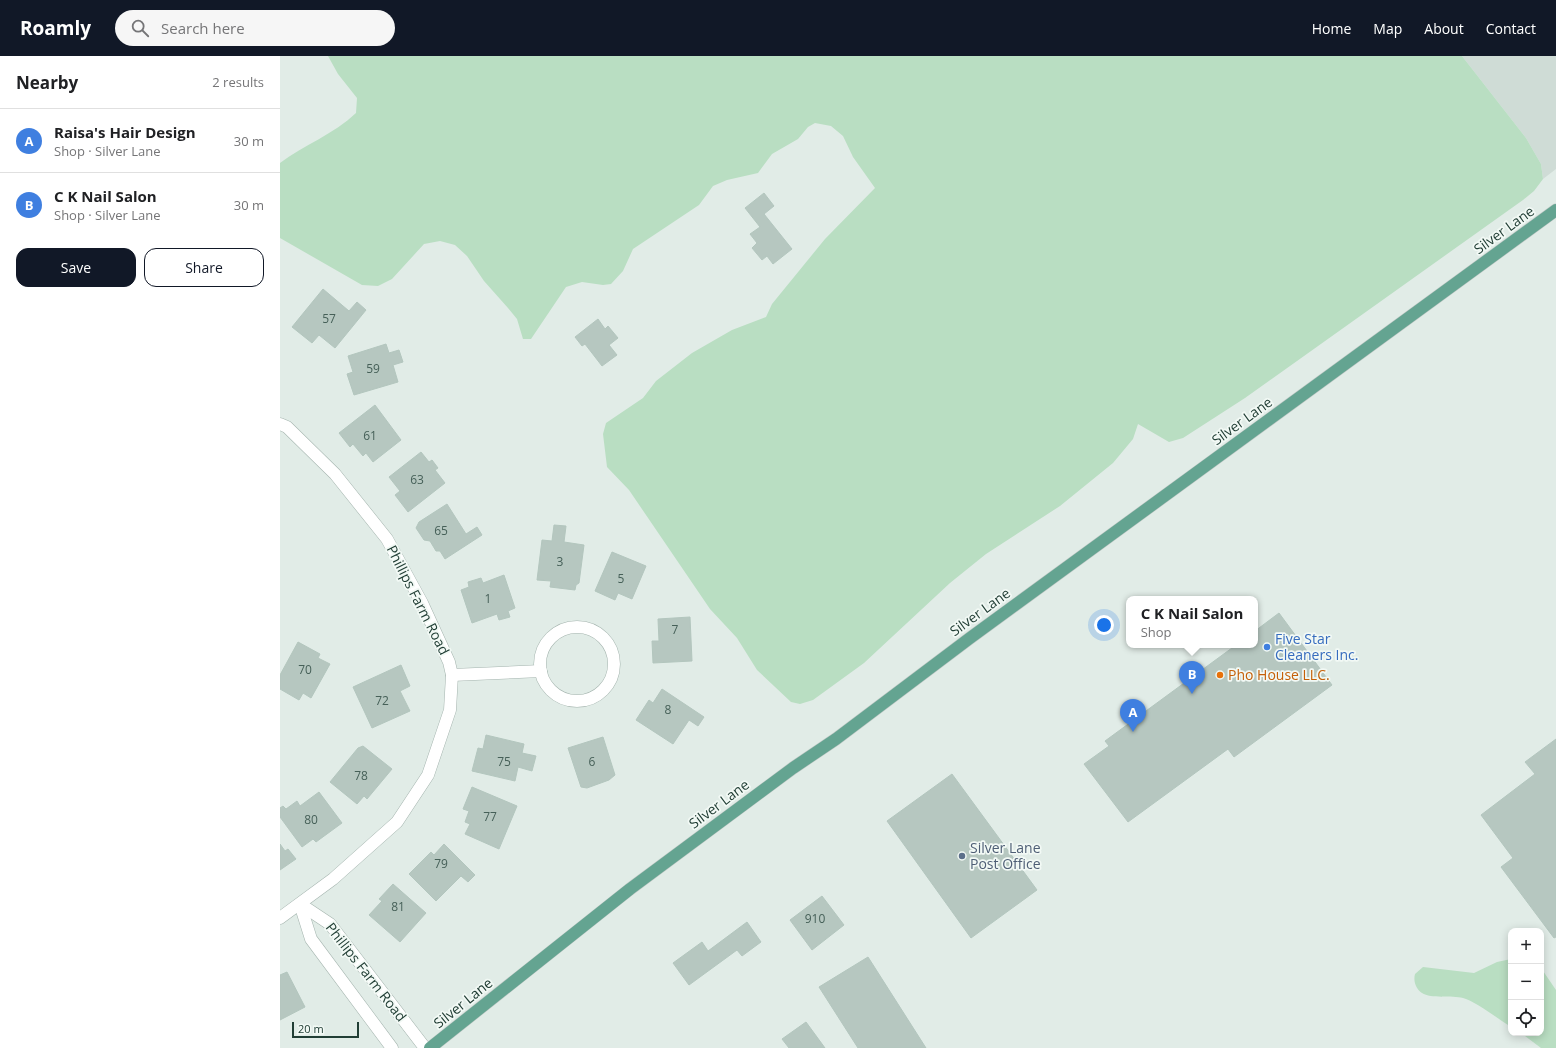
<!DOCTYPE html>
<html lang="en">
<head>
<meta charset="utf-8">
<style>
  :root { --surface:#fff; --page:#f6f6f6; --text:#202124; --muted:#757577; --line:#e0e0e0; --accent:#111827 }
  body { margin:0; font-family:"Open Sans",sans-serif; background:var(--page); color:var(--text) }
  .controls { position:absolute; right:12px; bottom:12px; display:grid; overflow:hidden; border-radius:8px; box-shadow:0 2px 10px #0003 }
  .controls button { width:36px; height:36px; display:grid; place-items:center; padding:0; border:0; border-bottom:1px solid var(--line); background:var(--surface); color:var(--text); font:20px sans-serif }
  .scale { position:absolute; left:12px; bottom:10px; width:67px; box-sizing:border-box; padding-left:4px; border:2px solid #213e35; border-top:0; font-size:11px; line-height:14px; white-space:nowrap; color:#213e35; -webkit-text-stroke:3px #f2f9f5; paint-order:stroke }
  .you { position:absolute; left:824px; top:569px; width:14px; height:14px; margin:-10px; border:3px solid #fff; border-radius:50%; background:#1a73e8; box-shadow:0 0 0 6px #1a73e833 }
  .badge { display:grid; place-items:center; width:26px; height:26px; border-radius:50%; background:var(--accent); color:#fff; font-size:13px; font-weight:700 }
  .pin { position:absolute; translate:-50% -33px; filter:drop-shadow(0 1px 2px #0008) }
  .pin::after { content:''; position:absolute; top:21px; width:14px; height:12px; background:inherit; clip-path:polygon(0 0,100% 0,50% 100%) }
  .popup { position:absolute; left:846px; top:540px; width:132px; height:52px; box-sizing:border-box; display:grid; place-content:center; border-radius:8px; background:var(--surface); filter:drop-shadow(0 1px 3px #0005); font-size:13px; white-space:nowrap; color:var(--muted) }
  .popup b { font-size:15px; color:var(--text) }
  .popup::after { content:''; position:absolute; left:50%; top:100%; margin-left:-8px; border:8px solid transparent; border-top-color:var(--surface) }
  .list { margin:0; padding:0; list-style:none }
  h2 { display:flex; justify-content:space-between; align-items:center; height:52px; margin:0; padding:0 16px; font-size:17px }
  h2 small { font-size:13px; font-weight:400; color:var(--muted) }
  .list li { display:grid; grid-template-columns:26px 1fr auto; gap:12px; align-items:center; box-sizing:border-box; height:64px; padding:0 16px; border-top:1px solid var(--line) }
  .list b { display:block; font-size:15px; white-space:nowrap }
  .list p { margin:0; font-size:13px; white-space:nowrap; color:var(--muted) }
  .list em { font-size:13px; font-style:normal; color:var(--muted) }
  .actions { display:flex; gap:8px; padding:12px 16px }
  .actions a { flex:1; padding:9px 0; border:1px solid var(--accent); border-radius:12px; text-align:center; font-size:14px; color:var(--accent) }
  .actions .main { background:var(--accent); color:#fff }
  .icon { flex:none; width:22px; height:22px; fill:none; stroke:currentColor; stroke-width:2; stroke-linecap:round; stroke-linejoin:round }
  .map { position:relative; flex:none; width:1276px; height:992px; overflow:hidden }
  header { display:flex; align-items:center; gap:24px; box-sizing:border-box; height:56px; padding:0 20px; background:var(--accent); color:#fff }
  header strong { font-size:19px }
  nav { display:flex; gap:22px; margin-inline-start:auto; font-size:14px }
  .search { width:280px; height:36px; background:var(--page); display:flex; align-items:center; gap:10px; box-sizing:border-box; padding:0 14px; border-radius:22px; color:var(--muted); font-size:15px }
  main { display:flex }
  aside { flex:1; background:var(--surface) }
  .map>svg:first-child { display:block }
  .built { fill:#cfdcd6 }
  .green { fill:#b9dec2 }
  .building { fill:#b6c7c0; stroke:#b3c6be }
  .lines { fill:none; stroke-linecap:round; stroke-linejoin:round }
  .minor-casing { stroke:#a4b4ae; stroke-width:13 }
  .major-casing { stroke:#c1c9c6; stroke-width:13 }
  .minor { stroke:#fff; stroke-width:12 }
  .major { stroke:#64a491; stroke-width:12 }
  .shop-dot { fill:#3f7fe0; stroke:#f2f9f5; stroke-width:1.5 }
  .food-dot { fill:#e8710a; stroke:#f2f9f5; stroke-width:1.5 }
  .service-dot { fill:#5c6f8a; stroke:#f2f9f5; stroke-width:1.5 }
  .labels { text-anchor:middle; stroke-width:3.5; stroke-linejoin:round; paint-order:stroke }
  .number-label { font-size:12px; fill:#466058 }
  .street-label { font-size:14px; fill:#213e35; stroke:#f2f9f5 }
  .shop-label { font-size:14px; fill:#366cbe; stroke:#f2f9f5; text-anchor:start }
  .food-label { font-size:14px; fill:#c56008; stroke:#f2f9f5; text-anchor:start }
  .service-label { font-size:14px; fill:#4e5e75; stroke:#f2f9f5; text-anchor:start }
</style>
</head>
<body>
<header>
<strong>Roamly</strong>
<div class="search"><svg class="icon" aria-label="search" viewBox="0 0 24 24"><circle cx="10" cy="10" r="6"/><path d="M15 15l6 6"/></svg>Search here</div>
<nav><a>Home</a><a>Map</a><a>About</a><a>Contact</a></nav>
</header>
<main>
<aside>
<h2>Nearby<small>2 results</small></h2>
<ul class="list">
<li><span class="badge" style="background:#3f7fe0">A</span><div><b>Raisa's Hair Design</b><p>Shop · Silver Lane</p></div><em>30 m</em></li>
<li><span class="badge" style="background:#3f7fe0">B</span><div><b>C K Nail Salon</b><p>Shop · Silver Lane</p></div><em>30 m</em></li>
</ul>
<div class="actions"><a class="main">Save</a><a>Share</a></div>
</aside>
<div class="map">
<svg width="1276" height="992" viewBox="0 0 1276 992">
  <rect width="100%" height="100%" fill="#e1ece7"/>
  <polygon class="built" points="1182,0 1276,0 1276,113 1263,123 1261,108 1246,82"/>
  <g class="green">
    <path d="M48,0h1134l64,82 15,26 2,15 -9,12 -11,9 -278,198 -62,40 -14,4 -31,-18 -5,15 -20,24 -53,43 -74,48 -36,29 -86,80 -51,37 -13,4 -9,-2 -34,-32 -20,-32 -27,-29 -81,-119 -22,-23 -4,-33 3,-11 37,-25 13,-17 36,-28 40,-23 34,-13 6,-13 53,-65 50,-51 -22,-31 -10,-21 -12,-10 -16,-3 -7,4 -10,12 -26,15 -14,19 -31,7 -14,6 -14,19 -66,44 -10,22 -12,13 -8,1 -21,-3 -16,5 -35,52h-8l-6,-20 -9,-11 -24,-27 -17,-25 -12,-11 -15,-4 -16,3 -32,35 -14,7 -16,-1 -82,-47v-75c24,-18 54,-29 76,-50l1,-15 -19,-24z"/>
    <path d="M1231,903v68c-11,-7 -38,-27 -48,-29 -11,-3 -32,1 -41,-5 -6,-4 -9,-12 -7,-19l8,-7 51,6 23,-11z"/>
    <polygon points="1261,912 1276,934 1276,992 1261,992 1241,977 1261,977"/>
  </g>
  <g class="building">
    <polygon points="484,137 494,150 484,158 512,193 493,208 487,200 482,204 472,192 477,187 470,178 480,171 465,152"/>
    <polygon points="43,233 69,255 77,246 86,254 55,292 39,279 32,287 12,271"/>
    <polygon points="318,263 325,273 328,270 338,282 329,289 337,299 322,310 305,288 302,290 295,281"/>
    <polygon points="106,288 109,297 119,294 123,306 113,309 118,326 74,339 67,318 73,316 68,300"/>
    <polygon points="95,349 121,384 93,406 86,397 83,400 73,388 70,391 59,377"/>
    <polygon points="141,396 149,406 152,404 158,412 155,414 165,427 128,456 115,439 120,435 109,421"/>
    <polygon points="167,448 186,478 197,471 202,479 165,503 160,495 156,495 150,485 144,484 136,472 139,466"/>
    <polygon points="274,469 286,470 284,486 304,489 299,527 296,529 295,534 270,531 271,525 257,524 262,484 272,485"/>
    <polygon points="332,496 366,510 352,543 338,537 335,544 315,535"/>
    <polygon points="224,519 235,552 228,555 230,561 219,564 217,558 192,567 181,534 189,531 188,526 201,522 203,527"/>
    <polygon points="999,557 1052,629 954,701 948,693 848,766 804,708 829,690 825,685 956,589 975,589 975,575"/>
    <polygon points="410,561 412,605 373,607 372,585 379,585 378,563"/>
    <polygon points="18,586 40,598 38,602 50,608 31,642 23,637 19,644 0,633 0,619"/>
    <polygon points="121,609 130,630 120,635 130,655 92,672 73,631"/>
    <polygon points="382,633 424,661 418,670 409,664 393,688 356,664 369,644 373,647"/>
    <polygon points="206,679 244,688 242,697 256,700 252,715 238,711 235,725 192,715 198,692 203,693"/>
    <polygon points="323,681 335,719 329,724 307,732 301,731 288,692"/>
    <polygon points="1276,683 1276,881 1274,882 1221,811 1233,802 1201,759 1255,718 1245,706"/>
    <polygon points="83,690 112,713 87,743 84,740 77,748 50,726 78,692"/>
    <polygon points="672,718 757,834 691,882 607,765"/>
    <polygon points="192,731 237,750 219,793 185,778 190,768 185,766 189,755 183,753"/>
    <polygon points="39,736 62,767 36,786 33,783 22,791 0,761 0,752 3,750 6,753 17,745 20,750"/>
    <polygon points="0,788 5,795 8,793 16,803 0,814"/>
    <polygon points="164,788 195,819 188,826 181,820 156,845 129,818 151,796 154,799"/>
    <polygon points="113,828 146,857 120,886 89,859 102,845 99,843"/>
    <polygon points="542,840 564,869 532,894 510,864"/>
    <polygon points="467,866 481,886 462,900 457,894 409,929 393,907 422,886 428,895"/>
    <polygon points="588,901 646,992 578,992 539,931"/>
    <polygon points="7,916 25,951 0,964 0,919"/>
    <polygon points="526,966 545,992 509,992 502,983"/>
  </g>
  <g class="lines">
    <defs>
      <g id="minor">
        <polyline points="0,368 7,371 55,418 107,483 142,547 169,606 172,619 170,654 148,719 117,766 53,823 0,862"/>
        <circle cx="297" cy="608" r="37"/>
        <polyline points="172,619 261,615"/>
        <polyline points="20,848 50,868 145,992"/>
        <polyline points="20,848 31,883 112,992"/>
      </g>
      <polyline id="major" points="150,992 350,833 513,712 556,683 690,582 1276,154"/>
    </defs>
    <use href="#minor" class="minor-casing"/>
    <use href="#major" class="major-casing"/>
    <use href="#minor" class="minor"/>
    <use href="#major" class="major"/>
  </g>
  <circle class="shop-dot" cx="987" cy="591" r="4"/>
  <circle class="food-dot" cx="940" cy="619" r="4"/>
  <circle class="service-dot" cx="682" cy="800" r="4"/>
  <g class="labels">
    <g class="number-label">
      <text x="49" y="267">57</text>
      <text x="93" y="317">59</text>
      <text x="90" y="384">61</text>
      <text x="137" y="428">63</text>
      <text x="161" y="479">65</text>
      <text x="280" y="510">3</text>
      <text x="341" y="527">5</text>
      <text x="208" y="547">1</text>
      <text x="395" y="578">7</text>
      <text x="25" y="618">70</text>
      <text x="102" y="649">72</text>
      <text x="388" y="658">8</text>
      <text x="224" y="710">75</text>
      <text x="312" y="710">6</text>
      <text x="81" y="724">78</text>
      <text x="210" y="765">77</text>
      <text x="31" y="768">80</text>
      <text x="161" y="812">79</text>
      <text x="118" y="855">81</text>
      <text x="535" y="867">910</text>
    </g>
    <g class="street-label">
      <text transform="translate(1224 174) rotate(-36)" y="5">Silver Lane</text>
      <text transform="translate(962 365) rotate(-36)" y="5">Silver Lane</text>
      <text transform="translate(138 544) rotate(63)" y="5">Phillips Farm Road</text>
      <text transform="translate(700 556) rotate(-36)" y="5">Silver Lane</text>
      <text transform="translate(439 748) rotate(-37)" y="5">Silver Lane</text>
      <text transform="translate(86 916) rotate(52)" y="5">Phillips Farm Road</text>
      <text transform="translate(183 947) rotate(-39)" y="5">Silver Lane</text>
    </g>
    <g class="shop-label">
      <text x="995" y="588">Five Star<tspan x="995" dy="16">Cleaners Inc.</tspan></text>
    </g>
    <g class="food-label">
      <text x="948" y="624">Pho House LLC.</text>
    </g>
    <g class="service-label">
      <text x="690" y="797">Silver Lane<tspan x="690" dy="16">Post Office</tspan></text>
    </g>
  </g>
</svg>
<div class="controls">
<button>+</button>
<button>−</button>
<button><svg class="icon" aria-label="locate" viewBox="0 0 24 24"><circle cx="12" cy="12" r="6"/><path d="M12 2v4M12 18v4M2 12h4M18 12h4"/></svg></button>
</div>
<div class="scale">20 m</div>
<div class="you"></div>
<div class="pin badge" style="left:853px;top:676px;background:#3f7fe0">A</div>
<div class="pin badge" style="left:912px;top:638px;background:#3f7fe0">B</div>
<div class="popup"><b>C K Nail Salon</b>Shop</div>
</div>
</main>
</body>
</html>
